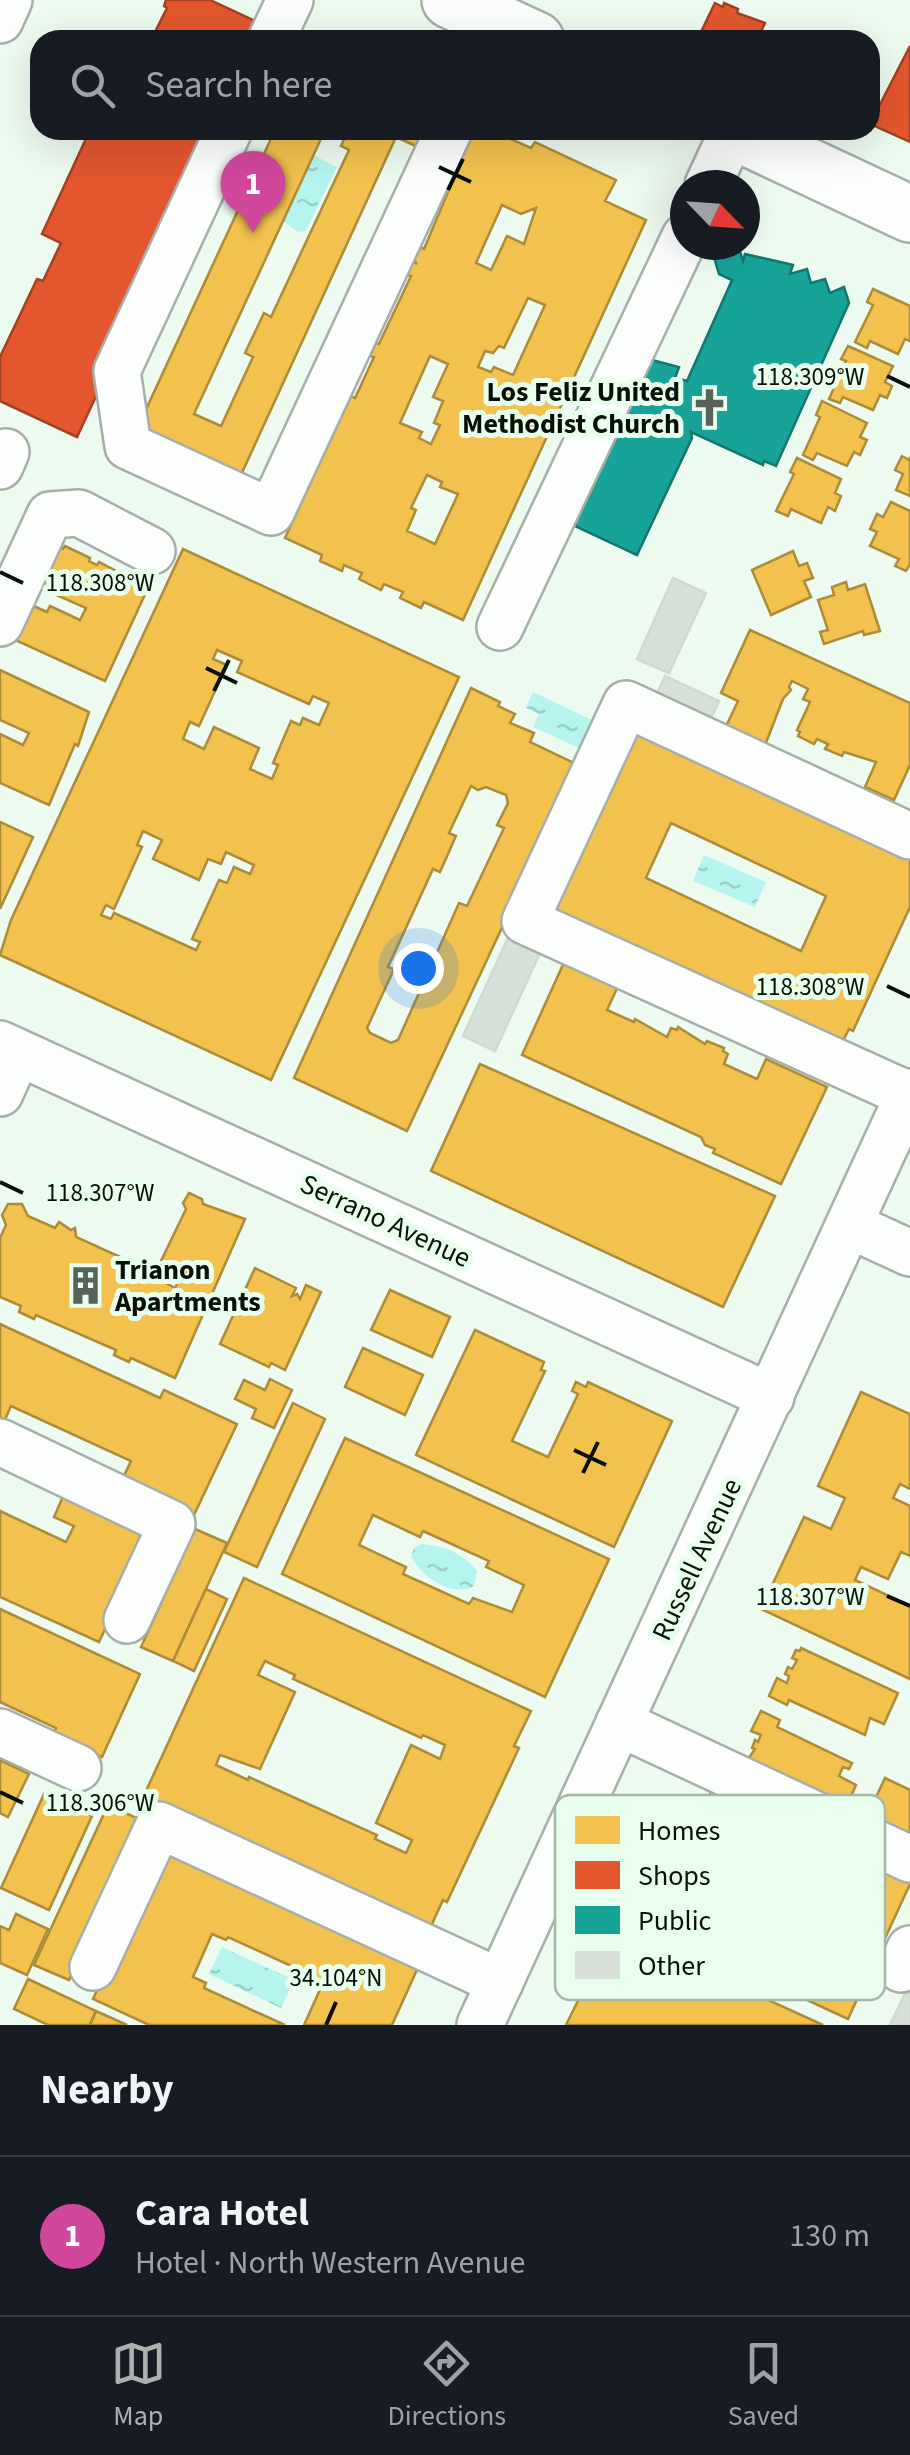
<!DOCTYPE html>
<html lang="en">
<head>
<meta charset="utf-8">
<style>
  :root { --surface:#171b24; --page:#242831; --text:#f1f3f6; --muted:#9ea1a6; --line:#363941; --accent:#acb1b0 }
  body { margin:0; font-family:"Source Sans 3",sans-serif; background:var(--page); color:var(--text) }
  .compass { position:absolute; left:670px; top:170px; width:90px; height:90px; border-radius:50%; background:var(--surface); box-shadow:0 10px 40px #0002; rotate:115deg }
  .you { position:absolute; left:418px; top:968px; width:35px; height:35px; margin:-25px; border:8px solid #fff; border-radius:50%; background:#1a73e8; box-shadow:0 0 0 15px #1a73e833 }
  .badge { display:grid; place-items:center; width:65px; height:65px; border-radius:50%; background:var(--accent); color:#fff; font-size:32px; font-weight:700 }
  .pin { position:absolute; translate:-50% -82px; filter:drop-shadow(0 2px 5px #0008) }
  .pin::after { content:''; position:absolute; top:52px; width:35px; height:30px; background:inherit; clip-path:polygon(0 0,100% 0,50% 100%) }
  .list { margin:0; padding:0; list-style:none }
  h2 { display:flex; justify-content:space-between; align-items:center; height:130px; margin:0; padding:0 40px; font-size:42px }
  h2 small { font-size:32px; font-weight:400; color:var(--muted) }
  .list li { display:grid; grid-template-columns:65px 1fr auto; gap:30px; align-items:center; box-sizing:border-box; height:160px; padding:0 40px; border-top:2px solid var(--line) }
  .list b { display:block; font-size:38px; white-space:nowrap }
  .list p { margin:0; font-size:32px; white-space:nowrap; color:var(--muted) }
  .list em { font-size:32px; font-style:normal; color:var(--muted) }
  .icon { flex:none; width:55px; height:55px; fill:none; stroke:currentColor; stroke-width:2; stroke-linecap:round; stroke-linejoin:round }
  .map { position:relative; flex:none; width:910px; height:2025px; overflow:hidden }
  .search { position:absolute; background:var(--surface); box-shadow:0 10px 40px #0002; left:30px; right:30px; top:30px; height:110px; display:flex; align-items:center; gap:25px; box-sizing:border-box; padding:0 35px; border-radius:30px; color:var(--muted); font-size:38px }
  .sheet { height:290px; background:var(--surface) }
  nav { display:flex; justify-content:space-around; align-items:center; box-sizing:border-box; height:140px; border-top:2px solid var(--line); background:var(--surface); font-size:28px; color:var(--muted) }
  nav a { display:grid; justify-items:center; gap:5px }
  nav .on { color:var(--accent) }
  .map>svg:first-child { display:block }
  .water { fill:url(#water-ripples) }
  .homes { fill:#f2c14e; stroke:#ac8c39; stroke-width:2.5; fill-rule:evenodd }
  .shops { fill:#e4572e; stroke:#a24123; stroke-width:2.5 }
  .public { fill:#17a398; stroke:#12776d; stroke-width:2.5 }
  .building { fill:#d8e1d8; stroke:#d1d9d0; stroke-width:2.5 }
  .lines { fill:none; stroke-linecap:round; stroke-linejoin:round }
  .minor-casing { stroke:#a6afa7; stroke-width:50 }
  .major-casing { stroke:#a6afa7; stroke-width:60 }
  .minor { stroke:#fcfefd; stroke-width:45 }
  .major { stroke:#fcfefd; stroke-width:55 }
  .ticks { fill:none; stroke:#080f09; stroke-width:4 }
  .labels { text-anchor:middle; stroke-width:10; stroke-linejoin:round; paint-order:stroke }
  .poi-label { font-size:28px; font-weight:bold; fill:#080f09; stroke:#e8ffed; text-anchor:end }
  .street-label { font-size:28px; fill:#080f09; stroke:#e8ffed }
  .key { fill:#e8ffed; stroke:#a5b7a9; stroke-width:2.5 }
  .key-label { font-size:28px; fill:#080f09 }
  .ticks-label { font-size:25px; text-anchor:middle; fill:#080f09; stroke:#e8ffed; stroke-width:10; stroke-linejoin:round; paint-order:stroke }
</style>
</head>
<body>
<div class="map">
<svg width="910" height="2025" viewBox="0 0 910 2025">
  <defs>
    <pattern id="water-ripples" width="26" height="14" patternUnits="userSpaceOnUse" patternTransform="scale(2.5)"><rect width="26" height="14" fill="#b5f4ef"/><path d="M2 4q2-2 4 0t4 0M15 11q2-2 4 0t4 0" fill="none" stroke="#9ad0cc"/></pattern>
  </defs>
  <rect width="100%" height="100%" fill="#edfaf0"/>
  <g class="water">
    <polygon points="311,154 337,167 306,231 298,232 281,219"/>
    <polygon points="533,692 592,720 579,748 533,727 539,714 526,708"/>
    <polygon points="704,855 766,882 755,907 693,881"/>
    <path d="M422,1544c23,2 40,9 55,27l-3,15c-22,13 -53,-10 -63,-30l3,-8z"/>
    <polygon points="222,1947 294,1980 281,2008 209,1974"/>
  </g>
  <g class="homes">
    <polygon points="275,130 325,130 194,414 221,426 253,357 245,353 264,313 271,317 349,150 341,146 348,130 439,130 429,152 396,137 240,477 137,429"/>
    <path d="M474,130h33l-3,6 27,12 4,-6 81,38 -11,21 41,19 -183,400 -39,-18 -3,6 -21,-10 3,-6 -19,-8 -3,6 -22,-11 3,-6 -18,-8 -2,6 -22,-10 2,-6 -37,-17 66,-142 4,2 19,-41 -4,-1 6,-13 3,1 32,-68 -4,-1 6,-13 4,2 -3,-4 7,-13 3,2zM502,205l19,9 15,-6 -12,36 -17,-8 -16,34 -15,-7zM528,298l17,7 -32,70 -19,-8 -3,5 -13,-5 7,-16 8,2 6,-7 5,2zM430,356l18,8 -15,33 10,4 -9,22 6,2 -9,19 -12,-6 3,-6 -22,-9zM427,475l15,7 -2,5 18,7 -23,50 -28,-13 9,-21 -5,-2z"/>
    <polygon points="873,289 910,306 910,341 905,339 898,354 870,341 867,348 855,342 873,305 867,302"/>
    <polygon points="848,346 893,366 885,382 892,386 887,398 880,395 873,410 843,397 840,403 829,399 846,361 841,359"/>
    <polygon points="822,401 867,423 860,437 867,440 860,455 854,452 847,466 817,453 813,460 803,455 820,417 816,415"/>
    <polygon points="902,456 909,460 910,457 910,496 896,490 903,474 895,470"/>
    <polygon points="797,458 841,479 835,493 841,496 835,511 828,507 821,523 791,509 788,516 776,511 794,474 790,472"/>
    <polygon points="891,502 910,511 910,564 906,571 895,566 899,559 870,546 877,532 870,529 877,514 883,517"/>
    <polygon points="65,546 90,558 89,561 97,565 99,562 148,588 105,681 2,634 18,599 47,612 50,606 80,620 86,608 54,594 57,588 30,576 59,547 63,549"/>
    <path d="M183,549l276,128 -188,403 -271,-125 11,-35zM217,650l25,11 -5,11 72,32 4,-8 16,7 -10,22 -16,-7 -3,7 -9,-4 -18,42 5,2 -6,14 -22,-10 9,-21 -45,-21 -10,22 -21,-10 7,-17 9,4 28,-61 -14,-6zM143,831l19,9 -9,19 46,21 9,-21 13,5 5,-12 28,13 -4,9 -16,-7 -7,16 -8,-3 -27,59 8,3 -4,8 -82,-37 -3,6 -10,-4 5,-10 8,4 28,-62 -5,-2z"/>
    <polygon points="793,551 799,566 807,563 813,578 804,581 811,597 771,615 752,570"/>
    <polygon points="846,582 848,590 865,584 880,631 864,635 863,631 824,644 820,632 828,630 818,600 834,595 832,587"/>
    <polygon points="750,630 910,703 910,765 894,800 865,787 876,762 844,752 842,756 825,749 828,744 817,739 814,744 798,736 800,732 797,730 810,702 803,699 808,689 792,681 789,687 791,690 783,699 762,753 722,735 738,701 721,693"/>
    <polygon points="0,670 89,712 78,746 75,744 49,805 0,783 0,734 23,745 29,733 0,720"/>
    <path d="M471,688l29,14 -2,4 17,8 -5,9 24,10 -4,9 48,23 -171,366 -113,-53zM471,786l7,4 8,-3 20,8 2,8 -11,22 7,3 -37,78 -8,-3 -61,137 -7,3 -21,-10 -3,-5 27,-59 -6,-2 45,-98 7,3 16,-36 -7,-3z"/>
    <path d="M637,719l273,129v59l-57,124 -4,-2 -12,24 -293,-131zM671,823l155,73 -25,55 -155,-73z"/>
    <polygon points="0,822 33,837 0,909"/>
    <polygon points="566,958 620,982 607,1010 634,1022 635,1019 667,1037 671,1028 677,1030 678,1027 705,1044 707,1041 724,1048 723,1051 728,1054 724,1064 757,1079 766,1059 827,1087 781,1184 713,1153 715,1149 705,1145 701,1137 522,1055"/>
    <polygon points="480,1064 775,1196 723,1307 431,1171"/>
    <polygon points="189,1193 202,1199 203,1204 245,1219 175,1378 131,1358 129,1362 114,1355 116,1350 36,1315 34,1319 19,1312 21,1306 0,1297 0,1238 6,1225 2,1215 8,1204 22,1204 28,1216 55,1228 59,1222 71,1230 75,1228 76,1237 151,1271 154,1266 166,1273 170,1272 171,1275 166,1283 175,1288 183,1272 161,1261 186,1209 183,1203"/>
    <polygon points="255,1268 296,1288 292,1296 297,1294 300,1299 306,1285 321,1292 285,1370 271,1363 269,1367 220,1344"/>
    <polygon points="390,1290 450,1317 432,1357 371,1330"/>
    <polygon points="0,1324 160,1398 164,1390 237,1424 193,1517 120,1484 131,1461 11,1406 4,1422 0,1420"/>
    <polygon points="475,1330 544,1362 541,1370 545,1371 512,1441 548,1457 578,1394 572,1391 576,1382 586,1387 588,1382 672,1421 614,1547 416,1455"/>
    <polygon points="363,1348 423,1375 405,1415 345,1387"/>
    <polygon points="270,1379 292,1390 274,1428 252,1418 256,1409 235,1399 244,1380 265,1390"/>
    <polygon points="861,1392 910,1414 910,1489 900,1484 893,1498 910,1506 910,1556 901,1552 888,1579 861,1567 855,1580 910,1606 910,1679 761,1609 804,1517 831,1529 845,1498 818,1486"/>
    <polygon points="293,1403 325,1419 257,1567 224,1552"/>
    <path d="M345,1438l264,121 -64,138 -263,-123zM373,1515l47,22 3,-6 66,30 -3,6 38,18 -12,27 -39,-14 -4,6 -66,-30 3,-7 -47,-22z"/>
    <polygon points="68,1485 153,1525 99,1642 0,1597 0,1511 66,1542 74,1526 54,1517"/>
    <polygon points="195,1529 227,1543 173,1661 141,1647"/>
    <path d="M244,1578l287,133 -17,35 5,2 -72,154 -4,-2 -17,37 -286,-133zM265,1661l30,14 -2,4 128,59 2,-3 22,10 -5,14 -29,-14 -35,78 36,17 -6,13 -31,-14 2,-4 -128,-58 -1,3 -32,-15 4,-10 40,14 35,-77 -37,-17z"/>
    <polygon points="206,1589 227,1599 194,1671 173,1661"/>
    <polygon points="0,1609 140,1674 102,1757 53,1734 56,1728 0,1702"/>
    <polygon points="801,1648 898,1693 884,1724 870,1718 865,1735 789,1700 787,1705 769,1696 777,1678 787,1683 789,1676 785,1674 788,1667 792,1669 797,1660 792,1658 796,1650 800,1651"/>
    <polygon points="761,1711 780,1720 777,1727 852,1763 849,1769 843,1767 839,1776 856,1785 843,1814 744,1765 755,1749 752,1748 755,1740 758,1742 761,1735 751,1731"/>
    <polygon points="0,1760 29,1774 8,1817 0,1813"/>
    <polygon points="885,1778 910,1790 910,1853 863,1819 866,1811 869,1812"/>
    <path d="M717,1779l193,84v21l-62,135 -199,-92zM735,1854l96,44 -18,38 -96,-44z"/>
    <polygon points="44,1794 92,1816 49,1910 1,1888"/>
    <polygon points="108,1805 141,1820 69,1980 34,1965"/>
    <polygon points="164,1845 420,1963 392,2025 304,2025 322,1985 312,1980 313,1976 228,1937 226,1940 212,1934 193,1977 206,1983 204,1988 285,2025 149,2025 93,1999"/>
    <polygon points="16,1914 48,1929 27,1975 0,1963 0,1926 9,1930"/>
    <polygon points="614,1928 674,1956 675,1953 693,1962 692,1965 823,2025 566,2025"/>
    <polygon points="28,1979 96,2011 90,2025 48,2025 14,2009"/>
    <polygon points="96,2011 127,2025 90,2025"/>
  </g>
  <g class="shops">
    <polygon points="166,0 210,0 268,27 262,40 151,40 167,8 164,6"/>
    <polygon points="715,3 723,7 724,3 738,9 737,13 765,23 757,40 723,40 702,30"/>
    <polygon points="910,46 910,142 870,124"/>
    <polygon points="90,130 220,130 77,437 0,401 0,357 37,279 43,281 61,243 42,234"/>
  </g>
  <polygon class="public" points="715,245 738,245 743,261 745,254 793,265 790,274 807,269 811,283 825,279 830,293 844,287 849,303 776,466 764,461 763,465 691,432 692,438 637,555 564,521 637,356 679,367 675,378 687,381 732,280 719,274 711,247"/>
  <g class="building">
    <polygon points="673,578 706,593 669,673 637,659"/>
    <polygon points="665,676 719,701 705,731 651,707"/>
    <polygon points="513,927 545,942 495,1051 463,1036"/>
    <polygon points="910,1983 910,2025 890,2025"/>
  </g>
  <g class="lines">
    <defs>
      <g id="minor">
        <polyline points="0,20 9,0"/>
        <polyline points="271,40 290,0"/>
        <polyline points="229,130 117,371 128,446 271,512 449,130"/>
        <polyline points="708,185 733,131"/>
        <polyline points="0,466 6,452"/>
        <polyline points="0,623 50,515 79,513 152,551"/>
        <polyline points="500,627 685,237"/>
        <polyline points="0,1044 771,1397"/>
        <polyline points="0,1093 18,1053"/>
        <polyline points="909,1095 525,921 626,704 910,836"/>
        <polyline points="849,1225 910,1253"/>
        <polyline points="0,1442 172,1524 127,1620"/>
        <polyline points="619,1723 910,1859"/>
        <polyline points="0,1732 78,1768"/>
        <polyline points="93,1967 159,1825 500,1982"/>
        <polyline points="901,1969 910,1949"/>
        <polyline points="480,2025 910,1092"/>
      </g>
      <g id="major">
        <polyline points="450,0 536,40"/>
        <polyline points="731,130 910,214"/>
      </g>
    </defs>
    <use href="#minor" class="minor-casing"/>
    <use href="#major" class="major-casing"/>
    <use href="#minor" class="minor"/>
    <use href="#major" class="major"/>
  </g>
  <path class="ticks" d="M439,167l32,15M448,190l15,-31M887,376l23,11M0,572l23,11M206,668l31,15M214,691l15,-31M887,986l23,11M0,1182l23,11M574,1450l32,15M583,1473l15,-31M887,1596l23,10M0,1792l23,11M326,2025l10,-23"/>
  <defs>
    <symbol id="church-bare" viewBox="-9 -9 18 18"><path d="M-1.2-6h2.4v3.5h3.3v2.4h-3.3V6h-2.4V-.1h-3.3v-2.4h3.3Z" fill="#58615a" stroke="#e8ffed" stroke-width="2.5" paint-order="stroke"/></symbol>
    <symbol id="building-bare" viewBox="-9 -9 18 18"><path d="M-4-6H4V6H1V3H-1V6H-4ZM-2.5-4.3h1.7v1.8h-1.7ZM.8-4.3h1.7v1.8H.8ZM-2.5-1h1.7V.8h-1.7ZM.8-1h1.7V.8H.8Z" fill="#58615a" stroke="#e8ffed" stroke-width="2.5" paint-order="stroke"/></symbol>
  </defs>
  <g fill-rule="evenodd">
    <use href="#church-bare" x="682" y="380" width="55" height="55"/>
    <use href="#building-bare" x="58" y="1258" width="55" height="55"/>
  </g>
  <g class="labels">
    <g class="poi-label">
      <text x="680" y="401">Los Feliz United<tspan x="680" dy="32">Methodist Church</tspan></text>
      <text x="115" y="1279" text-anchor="start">Trianon<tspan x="115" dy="32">Apartments</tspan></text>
    </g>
    <g class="street-label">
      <text transform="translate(386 1220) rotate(25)" y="10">Serrano Avenue</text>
      <text transform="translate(696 1559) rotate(-65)" y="10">Russell Avenue</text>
    </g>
  </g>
  <rect x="555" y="1795" width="330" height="205" rx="15" class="key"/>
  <rect x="575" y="1816" width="45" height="28" fill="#f2c14e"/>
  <rect x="575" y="1861" width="45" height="28" fill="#e4572e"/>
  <rect x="575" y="1906" width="45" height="28" fill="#17a398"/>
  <rect x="575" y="1951" width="45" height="28" fill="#d8e1d8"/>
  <g class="key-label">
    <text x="638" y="1840">Homes</text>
    <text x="638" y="1885">Shops</text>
    <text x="638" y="1930">Public</text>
    <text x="638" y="1975">Other</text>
  </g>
  <g class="ticks-label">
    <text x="810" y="385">118.309°W</text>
    <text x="100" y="591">118.308°W</text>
    <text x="810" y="995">118.308°W</text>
    <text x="100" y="1201">118.307°W</text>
    <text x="810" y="1605">118.307°W</text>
    <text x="100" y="1811">118.306°W</text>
    <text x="336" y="1986">34.104°N</text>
  </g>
</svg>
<svg class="compass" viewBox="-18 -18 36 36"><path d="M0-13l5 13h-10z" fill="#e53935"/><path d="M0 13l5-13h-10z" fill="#9ea1a6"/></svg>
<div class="you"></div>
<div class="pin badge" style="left:253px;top:233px;background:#d1479c">1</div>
<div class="search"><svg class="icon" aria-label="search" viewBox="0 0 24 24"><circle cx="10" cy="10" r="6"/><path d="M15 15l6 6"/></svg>Search here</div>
</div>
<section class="sheet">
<h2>Nearby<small></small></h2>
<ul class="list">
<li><span class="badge" style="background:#d1479c">1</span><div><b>Cara Hotel</b><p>Hotel · North Western Avenue</p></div><em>130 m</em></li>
</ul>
</section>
<nav>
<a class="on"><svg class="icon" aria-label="map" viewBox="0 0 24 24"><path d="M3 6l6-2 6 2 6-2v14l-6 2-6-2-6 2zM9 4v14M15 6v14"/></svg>Map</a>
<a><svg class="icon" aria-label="directions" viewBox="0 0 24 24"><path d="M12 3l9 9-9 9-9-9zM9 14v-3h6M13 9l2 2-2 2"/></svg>Directions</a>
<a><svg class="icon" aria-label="saved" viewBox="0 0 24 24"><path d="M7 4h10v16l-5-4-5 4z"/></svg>Saved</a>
</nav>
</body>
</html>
